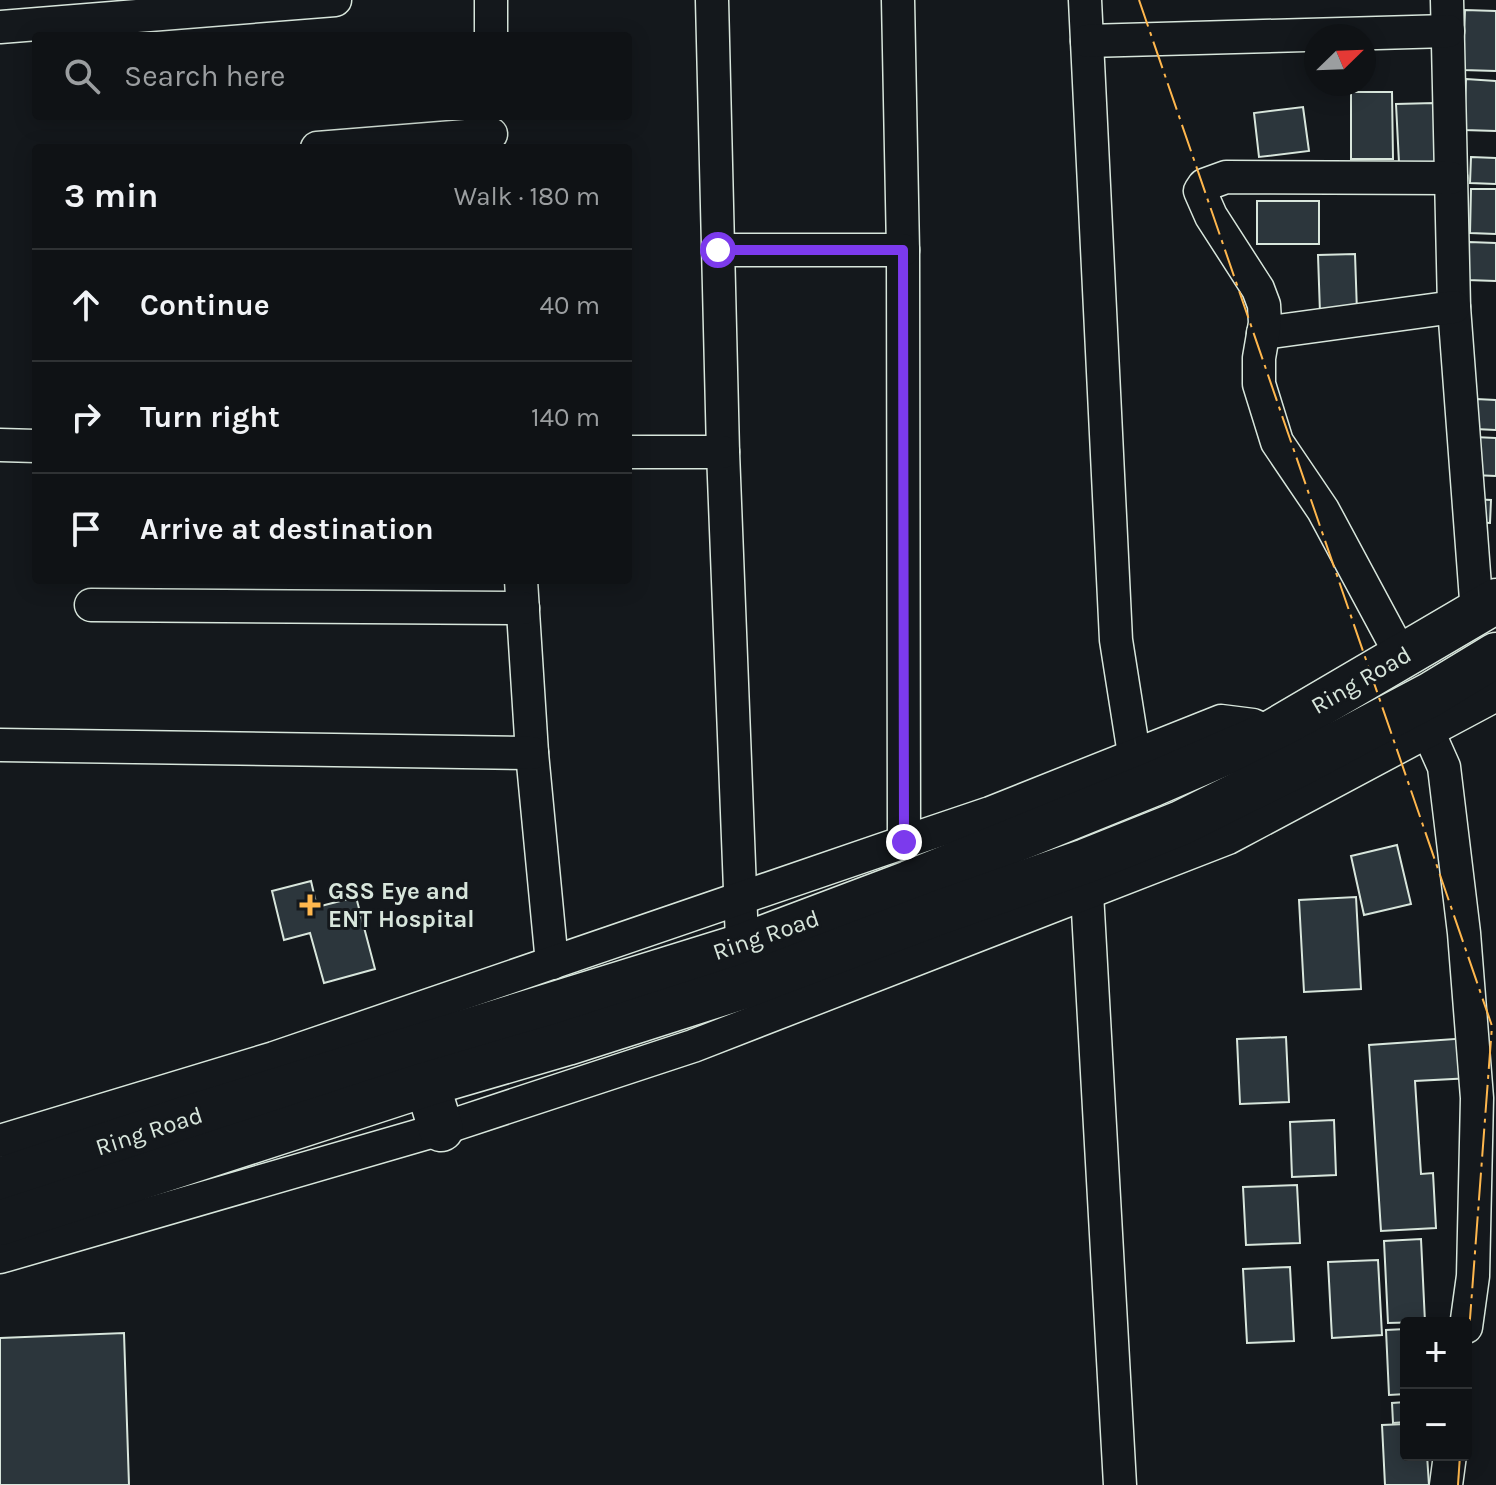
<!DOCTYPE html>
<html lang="en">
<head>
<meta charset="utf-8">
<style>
  :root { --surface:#0f1215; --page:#1d2022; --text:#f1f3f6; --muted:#9b9ea0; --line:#2f3234 }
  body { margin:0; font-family:Karla,sans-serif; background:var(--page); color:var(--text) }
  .controls { position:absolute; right:24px; bottom:24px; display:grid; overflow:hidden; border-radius:8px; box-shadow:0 4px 20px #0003 }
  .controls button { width:72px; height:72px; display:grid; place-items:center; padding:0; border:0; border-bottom:2px solid var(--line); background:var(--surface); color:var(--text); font:40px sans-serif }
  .compass { position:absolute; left:1304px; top:24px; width:72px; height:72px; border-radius:50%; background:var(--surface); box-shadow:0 4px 20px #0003; rotate:67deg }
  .stop { position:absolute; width:24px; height:24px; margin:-18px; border:6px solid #7c3aed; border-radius:50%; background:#fff }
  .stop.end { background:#7c3aed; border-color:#fff; box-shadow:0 2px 8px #0008 }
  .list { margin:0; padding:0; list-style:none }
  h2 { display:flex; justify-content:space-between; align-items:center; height:104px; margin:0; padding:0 32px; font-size:34px }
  h2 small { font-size:26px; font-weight:400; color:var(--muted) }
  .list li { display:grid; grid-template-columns:52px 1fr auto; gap:24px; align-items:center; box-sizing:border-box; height:112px; padding:0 32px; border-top:2px solid var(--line) }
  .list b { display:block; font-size:30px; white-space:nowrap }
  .list em { font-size:26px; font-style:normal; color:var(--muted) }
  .icon { flex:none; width:44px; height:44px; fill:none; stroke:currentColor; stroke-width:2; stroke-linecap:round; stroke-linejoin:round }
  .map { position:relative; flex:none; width:1496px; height:1485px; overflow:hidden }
  .search { position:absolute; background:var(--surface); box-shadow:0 4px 20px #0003; left:32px; top:32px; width:600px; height:88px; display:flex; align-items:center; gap:20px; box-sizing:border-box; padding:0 28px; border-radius:8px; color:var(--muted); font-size:30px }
  .panel { position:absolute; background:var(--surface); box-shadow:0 4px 20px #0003; left:32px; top:144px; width:600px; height:440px; border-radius:8px }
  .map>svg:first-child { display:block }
  .building { fill:#2c363c; stroke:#d8e6dc; stroke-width:2 }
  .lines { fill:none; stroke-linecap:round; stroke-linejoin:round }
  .minor-casing { stroke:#d8e6dc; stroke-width:35 }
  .highway-casing { stroke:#d8e6dc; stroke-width:47 }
  .minor { stroke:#14181c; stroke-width:32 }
  .highway { stroke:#14181c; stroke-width:44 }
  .power { stroke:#ffb74d; stroke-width:2; stroke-dasharray:28 6 4 6; stroke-linecap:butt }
  .route { stroke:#7c3aed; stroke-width:10 }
  .poi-dot { fill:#ffb74d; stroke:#14181c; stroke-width:3 }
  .labels { text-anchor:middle; stroke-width:6; stroke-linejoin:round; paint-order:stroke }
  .street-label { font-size:24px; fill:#d8e6dc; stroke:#14181c }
  .poi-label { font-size:24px; font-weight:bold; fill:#d8e6dc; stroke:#14181c; text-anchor:start }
</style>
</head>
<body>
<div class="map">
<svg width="1496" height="1485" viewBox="0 0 1496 1485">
  <rect width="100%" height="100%" fill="#14181c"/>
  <g class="building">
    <polygon points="1465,10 1496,11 1496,71 1463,70"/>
    <polygon points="1466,79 1496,81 1496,131 1464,130"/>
    <polygon points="1351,92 1392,92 1393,159 1351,159"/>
    <polygon points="1434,103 1436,162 1399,163 1396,104"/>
    <polygon points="1303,107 1309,151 1259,157 1254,113"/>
    <polygon points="1471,157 1496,158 1496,184 1470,183"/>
    <polygon points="1471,189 1496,189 1496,234 1470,233"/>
    <rect x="1257" y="201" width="62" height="43"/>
    <polygon points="1469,242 1496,243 1496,281 1467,280"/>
    <polygon points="1355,254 1357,312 1320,313 1318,255"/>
    <polygon points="1476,399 1496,400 1496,430 1475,429"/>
    <polygon points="1474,437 1496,438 1496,476 1473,475"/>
    <polygon points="1471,499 1491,500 1490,523 1471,522"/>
    <polygon points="1397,845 1411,904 1364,915 1351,856"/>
    <polygon points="311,881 317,907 356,897 375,969 324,983 310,933 284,940 272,891"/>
    <polygon points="1356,897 1361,989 1304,992 1299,900"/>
    <polygon points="1286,1037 1289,1102 1240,1104 1237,1039"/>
    <polygon points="1469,1038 1472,1078 1415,1081 1421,1174 1433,1173 1436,1228 1381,1231 1369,1045"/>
    <polygon points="1334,1120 1336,1175 1292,1177 1290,1122"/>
    <polygon points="1297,1185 1300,1243 1246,1245 1243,1187"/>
    <polygon points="1421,1239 1425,1322 1388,1323 1384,1241"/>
    <polygon points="1378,1260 1382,1335 1332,1338 1328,1262"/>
    <polygon points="1290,1267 1294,1341 1247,1343 1243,1269"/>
    <polygon points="1406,1329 1406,1394 1389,1395 1386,1330"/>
    <polygon points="124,1333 129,1485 0,1485 0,1338"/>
    <polygon points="1406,1402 1406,1422 1393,1423 1392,1403"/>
    <polygon points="1406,1424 1406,1455 1427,1455 1429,1485 1385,1485 1382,1425"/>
  </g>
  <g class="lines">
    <defs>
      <g id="minor">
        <polyline points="491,0 491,36"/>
        <polyline points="712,0 723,452 743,967"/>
        <polyline points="898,0 903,250 904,842"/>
        <polyline points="1085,0 1116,640 1134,754"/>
        <polyline points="1447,0 1454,307 1477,613"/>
        <polyline points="0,27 335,0"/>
        <polyline points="1087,41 1448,31"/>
        <polyline points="317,148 491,134"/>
        <polyline points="718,250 903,250"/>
        <polyline points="1263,333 1454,307"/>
        <polyline points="0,445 36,446"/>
        <polyline points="628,452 723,452"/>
        <polyline points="521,580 532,753 552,963"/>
        <polyline points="91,605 523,608"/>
        <polyline points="1402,657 1323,510 1277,442 1259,384 1259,358 1265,323 1264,305 1258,289 1211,216 1200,191 1204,185 1226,177 1451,178"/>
        <polyline points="1428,731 1444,767 1464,933 1477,1098 1473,1276 1466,1327"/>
        <polyline points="0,745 532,753"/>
        <polyline points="1087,893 1120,1485"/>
        <polyline points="0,1141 274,1058 919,837 990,813 1221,721 1253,725 1271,733"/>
        <polyline points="0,1257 441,1129 693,1046 1228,838 1496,695"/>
        <polyline points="1446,1485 1450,1455"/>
      </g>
      <g id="highway">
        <polyline points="427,1084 441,1129"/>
        <polyline points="0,1180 184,1119 742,946 909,883 1153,784 1271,733 1496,601"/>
        <polyline points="0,1223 427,1084 567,1043 745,986 938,913 1086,861 1181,823 1302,763 1430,695 1496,655"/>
      </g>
    </defs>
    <use href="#minor" class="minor-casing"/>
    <use href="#highway" class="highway-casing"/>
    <use href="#minor" class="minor"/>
    <use href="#highway" class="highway"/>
    <g class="power">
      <polyline points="1139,0 1492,1026 1466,1372"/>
      <polyline points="1458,1485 1460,1455"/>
    </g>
  </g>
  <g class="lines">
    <polyline class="route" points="718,250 903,250 904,842"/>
  </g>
  <path class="poi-dot" d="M306 893h8v8h8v8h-8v8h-8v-8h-8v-8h8z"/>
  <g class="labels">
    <g class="street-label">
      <text transform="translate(1361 680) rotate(-30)" y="8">Ring Road</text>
      <text transform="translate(766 935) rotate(-19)" y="8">Ring Road</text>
      <text transform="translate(149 1131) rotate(-18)" y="8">Ring Road</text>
    </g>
    <g class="poi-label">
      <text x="328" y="899">GSS Eye and<tspan x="328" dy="28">ENT Hospital</tspan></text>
    </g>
  </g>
</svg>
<div class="controls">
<button>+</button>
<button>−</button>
</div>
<svg class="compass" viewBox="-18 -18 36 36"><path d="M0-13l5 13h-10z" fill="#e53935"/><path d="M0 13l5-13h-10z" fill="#9b9ea0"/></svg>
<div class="stop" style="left:718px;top:250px"></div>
<div class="stop end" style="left:904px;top:842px"></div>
<div class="search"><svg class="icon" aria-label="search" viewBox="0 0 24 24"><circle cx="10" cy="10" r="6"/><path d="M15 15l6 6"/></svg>Search here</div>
<section class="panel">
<h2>3 min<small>Walk · 180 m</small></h2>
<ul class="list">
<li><svg class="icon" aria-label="ahead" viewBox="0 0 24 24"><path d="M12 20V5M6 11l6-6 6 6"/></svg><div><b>Continue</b></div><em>40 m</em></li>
<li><svg class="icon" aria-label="right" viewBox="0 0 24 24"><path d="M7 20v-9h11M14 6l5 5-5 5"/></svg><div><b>Turn right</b></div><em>140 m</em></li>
<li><svg class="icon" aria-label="arrive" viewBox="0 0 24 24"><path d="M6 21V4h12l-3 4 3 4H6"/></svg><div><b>Arrive at destination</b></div></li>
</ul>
</section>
</div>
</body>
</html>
